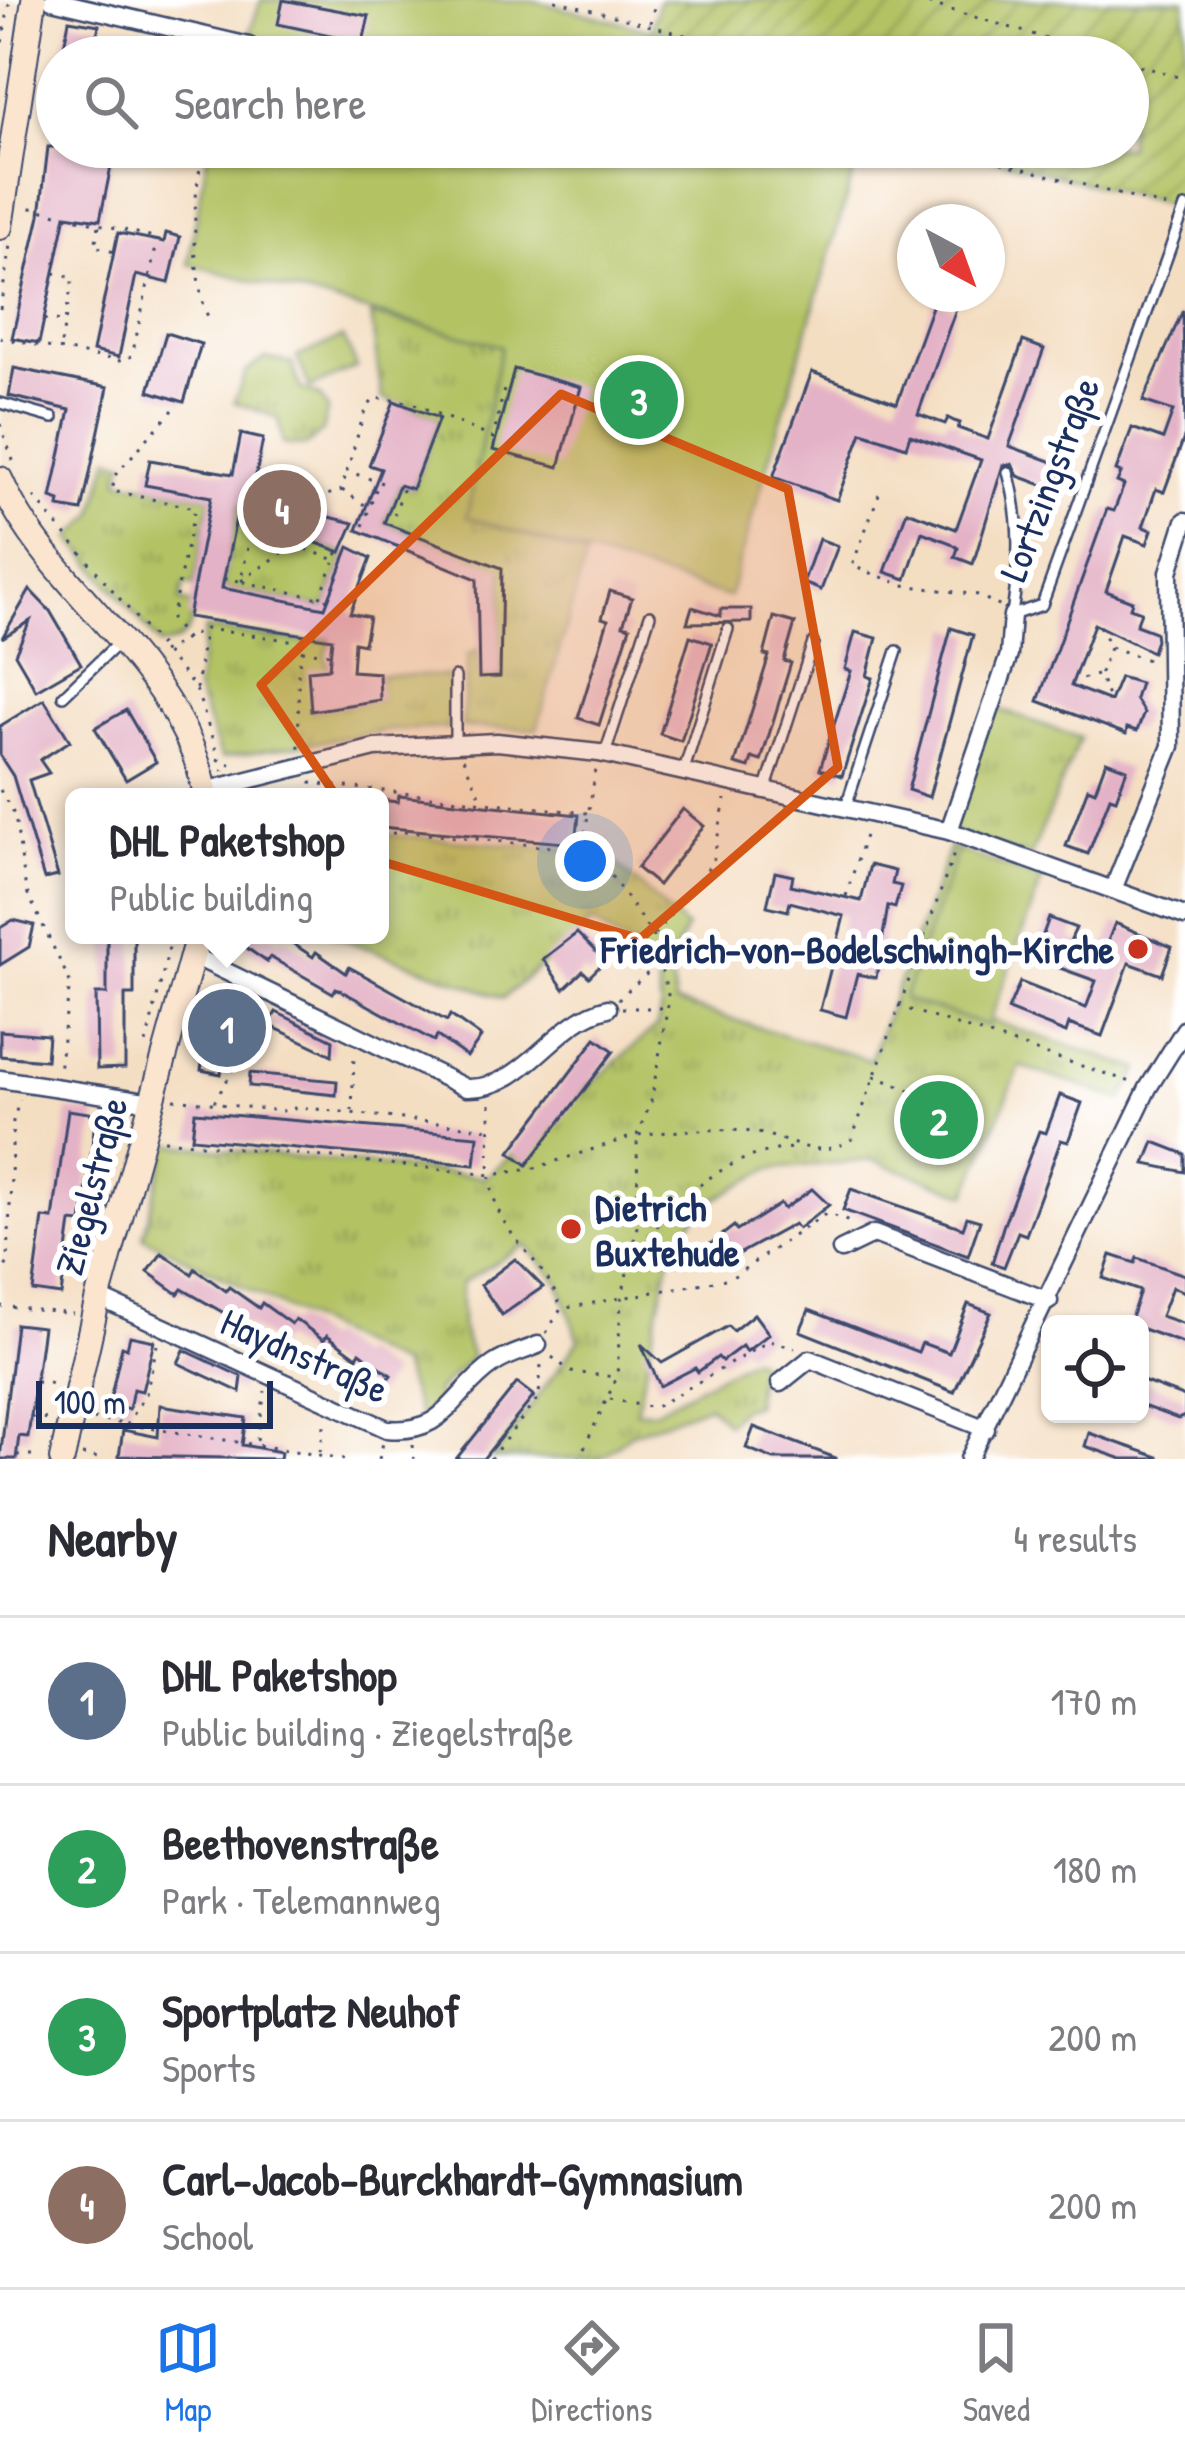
<!DOCTYPE html>
<html lang="en">
<head>
<meta charset="utf-8">
<style>
  :root { --surface:#fff; --page:#f2f2f3; --text:#2b2b33; --muted:#7c7c81; --line:#e1e1e2; --accent:#1a73e8 }
  body { margin:0; font-family:"Patrick Hand",sans-serif; background:var(--page); color:var(--text) }
  .controls { position:absolute; right:36px; bottom:36px; display:grid; overflow:hidden; border-radius:18px; box-shadow:0 3px 9px #0004 }
  .controls button { width:108px; height:108px; display:grid; place-items:center; padding:0; border:0; border-bottom:3px solid var(--line); background:var(--surface); color:var(--text); font:60px sans-serif }
  .compass { position:absolute; left:897px; top:204px; width:108px; height:108px; border-radius:50%; background:var(--surface); box-shadow:0 3px 9px #0004; rotate:139deg }
  .scale { position:absolute; left:36px; bottom:30px; width:237px; box-sizing:border-box; padding-left:12px; border:6px solid #1b2f5e; border-top:0; font-size:33px; line-height:42px; white-space:nowrap; color:#1b2f5e; -webkit-text-stroke:9px #fff; paint-order:stroke }
  .you { position:absolute; left:585px; top:861px; width:42px; height:42px; margin:-30px; border:9px solid #fff; border-radius:50%; background:#1a73e8; box-shadow:0 0 0 18px #1a73e833 }
  .badge { display:grid; place-items:center; width:78px; height:78px; border-radius:50%; background:var(--accent); color:#fff; font-size:39px; font-weight:700 }
  .pin { position:absolute; translate:-50% -50%; border:6px solid #fff; box-shadow:0 3px 12px #0006 }
  .popup { position:absolute; left:65px; top:788px; width:324px; height:156px; box-sizing:border-box; display:grid; place-content:center; border-radius:18px; background:var(--surface); filter:drop-shadow(0 3px 9px #0005); font-size:39px; white-space:nowrap; color:var(--muted) }
  .popup b { font-size:45px; color:var(--text) }
  .popup::after { content:''; position:absolute; left:50%; top:100%; margin-left:-24px; border:24px solid transparent; border-top-color:var(--surface) }
  .list { margin:0; padding:0; list-style:none }
  h2 { display:flex; justify-content:space-between; align-items:center; height:156px; margin:0; padding:0 48px; font-size:51px }
  h2 small { font-size:39px; font-weight:400; color:var(--muted) }
  .list li { display:grid; grid-template-columns:78px 1fr auto; gap:36px; align-items:center; box-sizing:border-box; height:168px; padding:0 48px; border-top:3px solid var(--line) }
  .list b { display:block; font-size:45px; white-space:nowrap }
  .list p { margin:0; font-size:39px; white-space:nowrap; color:var(--muted) }
  .list em { font-size:39px; font-style:normal; color:var(--muted) }
  .icon { flex:none; width:66px; height:66px; fill:none; stroke:currentColor; stroke-width:2; stroke-linecap:round; stroke-linejoin:round }
  .map { position:relative; flex:none; width:1185px; height:1459px; overflow:hidden }
  .search { position:absolute; background:var(--surface); box-shadow:0 3px 9px #0004; left:36px; right:36px; top:36px; height:132px; display:flex; align-items:center; gap:30px; box-sizing:border-box; padding:0 42px; border-radius:66px; color:var(--muted); font-size:45px }
  .sheet { height:828px; background:var(--surface) }
  nav { display:flex; justify-content:space-around; align-items:center; box-sizing:border-box; height:168px; border-top:3px solid var(--line); background:var(--surface); font-size:33px; color:var(--muted) }
  nav a { display:grid; justify-items:center; gap:6px }
  nav .on { color:var(--accent) }
  .map>svg:first-child { display:block }
  .grass { fill:url(#grass-tufts); stroke:#677861; stroke-width:3 }
  .garden { fill:url(#garden-furrows); stroke:#677861; stroke-width:3 }
  .pitch { fill:#b3c264; stroke:#677861; stroke-width:3 }
  .building { fill:#e4b2c6 }
  .lines { fill:none; stroke-linecap:round; stroke-linejoin:round }
  .lane-casing { stroke:#3c496d; stroke-width:14 }
  .street-casing { stroke:#3c496d; stroke-width:21 }
  .secondary-casing { stroke:#3c496d; stroke-width:28 }
  .path { stroke:#3c496d; stroke-width:3; stroke-dasharray:3 9; stroke-linecap:butt }
  .lane { stroke:#fff; stroke-width:9 }
  .street { stroke:#fff; stroke-width:16 }
  .secondary { stroke:#fbe5cf; stroke-width:24 }
  .marked { fill:#d45514; fill-opacity:0.2; stroke:#d45514; stroke-width:9; stroke-linejoin:round }
  .poi-dot { fill:#c8321e; stroke:#fff; stroke-width:4.5 }
  .labels { text-anchor:middle; stroke-width:12; stroke-linejoin:round; paint-order:stroke }
  .street-label { font-size:39px; fill:#1b2f5e; stroke:#fff }
  .poi-label { font-size:39px; font-weight:bold; fill:#1b2f5e; stroke:#fff; text-anchor:end }
</style>
</head>
<body>
<div class="map">
<svg width="1185" height="1459" viewBox="0 0 1185 1459">
  <defs>
    <pattern id="grass-tufts" width="24" height="20" patternUnits="userSpaceOnUse" patternTransform="scale(3)"><rect width="24" height="20" fill="#b3c264"/><path d="M3 7l-1-3M5 7V3M7 7l1-3M15 17l-1-3M17 17v-4M19 17l1-3" fill="none" stroke="#919e56"/></pattern>
    <pattern id="garden-furrows" width="10" height="10" patternUnits="userSpaceOnUse" patternTransform="scale(3)"><rect width="10" height="10" fill="#b3c264"/><path d="M-1 1l2-2M0 10L10 0M9 11l2-2" fill="none" stroke="#919e56"/></pattern>
  </defs>
  <rect width="100%" height="100%" fill="#fff"/>
  <filter id="ink" filterUnits="userSpaceOnUse"><feTurbulence type="fractalNoise" baseFrequency=".00833" numOctaves="2"/><feDisplacementMap in="SourceGraphic" scale="24" xChannelSelector="R" yChannelSelector="G"/><feConvolveMatrix kernelMatrix="1 2 1 2 8 2 1 2 1" color-interpolation-filters="sRGB"/></filter>
  <filter id="wash" filterUnits="userSpaceOnUse"><feTurbulence type="fractalNoise" baseFrequency=".004" numOctaves="4" result="noise"/><feDisplacementMap in="SourceGraphic" scale="48" xChannelSelector="R" yChannelSelector="G"/><feGaussianBlur stdDeviation="2.7" result="paint"/><feColorMatrix in="noise" values="0 0 0 0 0 0 0 0 0 0 0 0 0 0 0 0 0 1.4 0 .05"/><feComposite in="paint" operator="in"/></filter>
  <g filter="url(#wash)">
    <rect width="100%" height="100%" fill="#f4dec2"/>
    <g class="grass">
      <polygon points="371,315 560,356 467,516 586,556 537,729 462,727 468,655 478,649 479,677 500,677 502,569 384,523 399,485 413,489 438,418 382,398"/>
      <polygon points="265,358 292,363 301,389 319,395 328,409 322,432 306,446 283,444 278,418 234,402 246,372"/>
      <path d="M110,457l14,5 -5,18 92,17 -17,88 -10,-1 -4,17 11,3c6,23 -8,40 -31,41l-89,-107 23,-23z"/>
      <polygon points="239,504 302,518 295,535 346,554 325,608 222,588"/>
      <polygon points="205,629 303,642 331,639 325,657 329,669 311,711 379,700 379,675 449,676 448,728 392,730 221,758 196,689"/>
      <polygon points="992,707 1080,738 1030,858 949,831"/>
      <polygon points="380,834 603,852 686,928 670,963 675,1003 870,1060 950,847 958,850 903,999 988,1025 990,1020 1140,1069 1122,1100 1020,1066 967,1194 873,1160 770,1169 706,1204 673,1244 636,1411 654,1411 753,1357 759,1362 754,1405 741,1408 727,1424 709,1405 630,1434 600,1459 492,1459 579,1340 558,1281 525,1245 461,1283 461,1326 472,1357 436,1392 440,1402 419,1416 401,1366 143,1237 168,1144 486,1177 657,1026 661,1008 655,965 592,922 503,998 332,935 380,935"/>
    </g>
    <polygon class="garden" points="659,0 1185,0 1185,209 949,147 1128,147 1128,57 759,57 651,32"/>
    <g class="pitch">
      <polygon points="261,0 532,0 759,57 241,57"/>
      <polygon points="209,147 861,147 729,597 467,517 501,346 188,264"/>
      <polygon points="343,337 357,367 310,388 297,357"/>
      <polygon points="958,850 1042,880 988,1026 903,999"/>
    </g>
    <g id="blocks">
      <g class="building">
        <polygon points="283,0 369,16 363,42 278,24"/>
        <polygon points="69,20 99,25 96,40 107,42 104,57 62,57"/>
        <polygon points="48,147 96,147 95,153 113,157 100,220 66,215 39,343 12,338 40,215"/>
        <polygon points="118,233 164,242 166,233 180,237 169,283 136,275 119,357 93,351"/>
        <polygon points="934,301 956,309 918,414 945,424 948,418 954,421 960,423 958,428 988,439 1023,341 1044,349 1009,446 1064,466 1056,490 1018,476 1012,464 1003,465 973,564 955,557 958,548 951,543 922,532 906,579 885,572 907,511 956,529 981,460 910,435 906,447 862,432 837,500 773,477 812,372 897,403"/>
        <polygon points="1183,310 1185,435 1164,492 1156,489 1143,527 1152,530 1147,544 1125,536 1106,591 1132,601 1130,608 1141,612 1136,625 1155,632 1156,640 1152,652 1094,624 1071,686 1110,701 1120,677 1140,683 1135,699 1144,713 1137,731 1127,728 1126,734 1038,701 1107,509 1114,511 1124,485 1117,482 1121,473 1116,471 1132,428 1163,439 1173,411 1143,401"/>
        <polygon points="166,333 201,344 184,402 149,391"/>
        <polygon points="14,368 108,387 82,511 59,507 60,501 51,498 70,410 9,396"/>
        <polygon points="514,369 581,387 559,467 493,450"/>
        <polygon points="394,401 439,418 412,489 399,485 384,523 502,568 500,677 479,678 477,579 357,530 381,469 369,465"/>
        <polygon points="241,434 263,439 250,506 239,504 222,588 325,608 349,547 371,558 350,613 369,617 364,644 354,642 352,671 379,673 380,700 311,711 308,670 329,668 332,639 188,617 211,497 145,485 150,460 233,474"/>
        <polygon points="305,511 354,523 341,552 295,535"/>
        <polygon points="819,539 838,546 821,590 803,583"/>
        <polygon points="30,590 50,611 81,664 36,690 15,654 30,621 2,638"/>
        <polygon points="610,591 632,598 623,625 630,627 599,725 578,718 608,620 602,618"/>
        <polygon points="692,607 721,616 721,609 751,609 751,622 687,623"/>
        <polygon points="774,617 795,623 784,661 791,663 761,761 752,758 749,768 735,764 769,656 764,655"/>
        <polygon points="951,628 973,635 929,797 908,790"/>
        <polygon points="855,632 877,638 867,676 873,678 842,776 820,769 851,671 845,669"/>
        <polygon points="690,636 712,643 681,741 660,734"/>
        <polygon points="44,699 70,741 40,760 49,773 29,780 58,876 44,879 13,776 0,756 0,726"/>
        <polygon points="126,710 156,762 126,780 95,728"/>
        <polygon points="1106,761 1127,769 1116,799 1110,797 1088,854 1066,846 1088,788 1095,791"/>
        <polygon points="399,796 579,815 576,844 380,827 380,800 398,802"/>
        <polygon points="683,809 704,826 658,885 637,868"/>
        <polygon points="870,865 895,871 892,884 901,886 895,908 888,906 876,978 857,974 846,1017 820,1010 844,916 790,902 788,911 767,906 775,872 793,876 791,885 861,901"/>
        <polygon points="1049,918 1076,928 1071,939 1104,951 1115,923 1172,947 1162,975 1129,963 1102,1036 1069,1024 1066,1033 1008,1010 1020,982 1086,1008 1096,981 1060,968 1067,950 1041,940"/>
        <polygon points="13,920 34,925 29,947 0,965 0,928"/>
        <polygon points="577,933 605,961 589,977 583,971 564,989 543,959"/>
        <polygon points="107,935 134,935 134,995 125,995 125,1068 97,1069 96,994 107,994"/>
        <polygon points="228,935 271,935 280,941 283,937 313,957 316,952 346,973 349,967 447,1021 450,1015 481,1037 467,1057 437,1036 434,1041 336,988 333,993 270,957 267,962"/>
        <polygon points="219,1002 243,1006 234,1057 224,1055 221,1074 201,1070 211,1010 218,1011"/>
        <polygon points="276,1012 333,1040 332,1055 269,1025"/>
        <polygon points="0,1031 48,1035 46,1060 0,1056"/>
        <polygon points="596,1038 614,1051 527,1165 510,1152"/>
        <polygon points="250,1073 337,1081 336,1095 249,1086"/>
        <polygon points="1060,1095 1082,1103 1068,1142 1061,1140 1026,1235 1018,1232 1004,1267 992,1263 1003,1227 1039,1131 1046,1133"/>
        <polygon points="68,1110 96,1114 82,1223 71,1222 61,1295 33,1291 43,1218 53,1219"/>
        <polygon points="195,1112 478,1136 475,1165 192,1138"/>
        <polygon points="1154,1142 1185,1154 1185,1172 1145,1164"/>
        <polygon points="812,1189 829,1205 798,1229 794,1224 724,1262 720,1256 697,1254 734,1226 737,1231 780,1204 784,1209"/>
        <polygon points="851,1189 963,1228 967,1217 980,1221 968,1256 843,1210"/>
        <polygon points="162,1253 192,1274 195,1269 226,1291 229,1287 259,1308 262,1303 291,1324 295,1319 324,1340 327,1335 357,1357 360,1352 391,1375 377,1394 314,1355 310,1360 281,1339 278,1344 182,1289 178,1294 148,1272"/>
        <polygon points="1111,1255 1135,1263 1137,1258 1185,1275 1185,1292 1172,1287 1161,1316 1185,1324 1185,1344 1129,1324 1140,1291 1103,1278"/>
        <polygon points="515,1259 543,1287 502,1315 481,1285"/>
        <polygon points="968,1304 991,1313 954,1392 800,1331 809,1310 918,1352 922,1343 949,1353"/>
        <polygon points="754,1314 769,1334 746,1352 742,1346 722,1361 718,1357 698,1372 695,1368 660,1386 641,1344 662,1363 728,1326 733,1331"/>
        <polygon points="16,1324 43,1327 28,1437 19,1436 16,1459 0,1459"/>
        <polygon points="130,1336 154,1341 142,1391 133,1389 129,1409 109,1404 122,1346 127,1348"/>
        <polygon points="184,1350 242,1377 240,1392 178,1363"/>
        <polygon points="1140,1380 1185,1397 1185,1416 1178,1419 1140,1405"/>
        <polygon points="517,1383 534,1396 483,1459 456,1459"/>
        <polygon points="160,1405 246,1418 242,1445 281,1452 280,1459 119,1456 123,1430 158,1437"/>
        <polygon points="754,1427 836,1458 836,1459 774,1459 746,1448"/>
        <polygon points="1089,1433 1158,1457 1158,1459 1122,1459 1085,1446"/>
      </g>
    </g>
  </g>
  <g filter="url(#ink)">
    <use href="#blocks" fill-opacity="0" stroke="#3c496d" stroke-width="3"/>
    <g class="lines">
      <defs>
        <g id="lane">
          <polyline points="0,403 53,418"/>
          <path d="M1008,472c14,49 11,94 4,143l30,-10 143,-398"/>
          <polyline points="63,696 117,644"/>
          <polyline points="455,742 455,677"/>
          <polyline points="605,754 650,615"/>
          <polyline points="684,770 728,629"/>
          <polyline points="766,788 813,643"/>
          <polyline points="846,806 897,651"/>
        </g>
        <g id="street">
          <polyline points="52,0 249,46"/>
          <polyline points="205,791 375,748 497,742 599,753 949,831 1185,916"/>
          <polyline points="949,831 1009,655 1012,615"/>
          <polyline points="1114,887 1171,746 1169,572 1185,521"/>
          <path d="M192,955l274,133c60,2 86,-67 142,-80"/>
          <polyline points="0,1079 152,1102"/>
          <polyline points="841,1250 874,1234 1049,1301"/>
          <path d="M98,1297l289,132c60,6 65,-37 107,-65 13,-9 30,-13 44,-19"/>
          <polyline points="780,1383 810,1359 986,1429"/>
          <polyline points="969,1459 1148,1088 1185,1029"/>
        </g>
        <g id="secondary">
          <polyline points="0,227 34,0"/>
          <path d="M0,479c50,115 184,187 206,318"/>
          <polyline points="62,1459 98,1297 198,935"/>
        </g>
      </defs>
      <use href="#lane" class="lane-casing"/>
      <use href="#street" class="street-casing"/>
      <use href="#secondary" class="secondary-casing"/>
      <g class="path">
        <polyline points="555,0 766,57"/>
        <polyline points="917,0 1110,57"/>
        <polyline points="650,23 656,0"/>
        <polyline points="0,54 10,0"/>
        <polyline points="1128,62 1185,79"/>
        <path d="M206,147c-16,40 -15,137 4,174"/>
        <polyline points="943,147 1170,208"/>
        <polyline points="99,226 95,246 114,252"/>
        <polyline points="54,273 73,277 60,349"/>
        <polyline points="0,309 10,245"/>
        <polyline points="44,319 65,321"/>
        <polyline points="0,338 120,361 132,356 158,238 23,206"/>
        <polyline points="173,410 115,475 112,491 195,508 171,619 188,641"/>
        <polyline points="0,424 14,463"/>
        <polyline points="382,483 347,471 365,410 375,398 410,402 493,438 505,385 509,387"/>
        <polyline points="342,490 368,507"/>
        <polyline points="879,494 852,566 903,585 978,595 1001,607"/>
        <polyline points="34,497 196,689 223,771"/>
        <polyline points="320,515 324,496 342,490 346,473"/>
        <polyline points="363,526 378,484"/>
        <polyline points="390,526 404,487"/>
        <polyline points="295,545 335,560 339,551"/>
        <polyline points="224,579 241,581 256,509"/>
        <polyline points="241,581 294,545 256,507"/>
        <polyline points="243,582 329,600"/>
        <polyline points="320,597 334,562"/>
        <polyline points="1099,626 1110,647 1154,662"/>
        <polyline points="1110,648 1099,675 1110,701"/>
        <polyline points="302,651 330,654"/>
        <polyline points="162,652 205,629 304,642 298,670 299,753"/>
        <polyline points="196,689 204,634"/>
        <polyline points="1078,689 1081,679 1097,675"/>
        <polyline points="217,759 235,766"/>
        <polyline points="463,759 482,799"/>
        <polyline points="310,783 587,813"/>
        <polyline points="0,790 15,816 26,890 70,982 59,1071"/>
        <polyline points="380,834 408,832 580,850"/>
        <polyline points="846,896 867,829"/>
        <polyline points="654,935 713,862 725,799"/>
        <polyline points="618,999 656,966"/>
        <polyline points="898,1006 1134,1083"/>
        <polyline points="622,1008 666,1008"/>
        <polyline points="146,1044 172,935"/>
        <polyline points="874,1076 912,1091"/>
        <polyline points="174,1099 282,1111 299,1107 490,1129"/>
        <polyline points="214,1102 237,1064 250,1000"/>
        <path d="M490,1104c1,30 -5,68 5,97 12,41 55,65 65,106"/>
        <polyline points="352,1111 354,1055"/>
        <polyline points="164,1140 492,1175 535,1168 637,1135 651,1102 669,999 653,936 607,870 582,850 596,769"/>
        <path d="M633,1254c45,-54 88,-101 161,-106"/>
        <polyline points="0,1277 8,1262 13,1120 20,1100"/>
        <polyline points="0,1306 73,1314"/>
        <polyline points="546,1333 561,1309 731,1278 827,1213 852,1223"/>
        <polyline points="552,1357 571,1372 615,1377"/>
        <polyline points="36,1382 58,1384"/>
        <polyline points="610,1399 654,1408 769,1341 795,1348"/>
        <polyline points="31,1417 47,1419"/>
        <polyline points="93,1419 344,1459"/>
        <polyline points="127,1425 146,1394 157,1345"/>
        <polyline points="257,1440 265,1391"/>
        <polyline points="413,1445 414,1459"/>
        <polyline points="320,1452 325,1420"/>
        <polyline points="17,1455 41,1455"/>
        <polyline points="82,1455 103,1459"/>
        <polyline points="379,1459 383,1443"/>
        <polyline points="490,1459 539,1397 541,1364"/>
        <path d="M579,1459l38,-82 4,-76 17,-79 -1,-87c38,-4 77,-8 115,-3 38,5 63,31 100,7l103,-288"/>
      </g>
      <use href="#lane" class="lane"/>
      <use href="#street" class="street"/>
      <use href="#secondary" class="secondary"/>
    </g>
  </g>
  <path class="marked" d="M561,394l227,95 50,278 -198,172 -260,-78 -119,-176z"/>
  <g class="poi-dot">
    <circle cx="1138" cy="949" r="12"/>
    <circle cx="571" cy="1229" r="12"/>
  </g>
  <g class="labels">
    <g class="street-label">
      <text transform="translate(1049 479) rotate(-69)" y="14">Lortzingstraße</text>
      <text transform="translate(91 1186) rotate(-75)" y="14">Ziegelstraße</text>
      <text transform="translate(305 1355) rotate(24)" y="14">Haydnstraße</text>
    </g>
    <g class="poi-label">
      <text x="1114" y="963">Friedrich-von-Bodelschwingh-Kirche</text>
      <text x="595" y="1221" text-anchor="start">Dietrich<tspan x="595" dy="45">Buxtehude</tspan></text>
    </g>
  </g>
</svg>
<div class="controls">
<button><svg class="icon" aria-label="locate" viewBox="0 0 24 24"><circle cx="12" cy="12" r="6"/><path d="M12 2v4M12 18v4M2 12h4M18 12h4"/></svg></button>
</div>
<svg class="compass" viewBox="-18 -18 36 36"><path d="M0-13l5 13h-10z" fill="#e53935"/><path d="M0 13l5-13h-10z" fill="#7c7c81"/></svg>
<div class="scale">100 m</div>
<div class="you"></div>
<div class="pin badge" style="left:227px;top:1028px;background:#5c6f8a">1</div>
<div class="popup"><b>DHL Paketshop</b>Public building</div>
<div class="pin badge" style="left:939px;top:1120px;background:#2e9e5b">2</div>
<div class="pin badge" style="left:639px;top:400px;background:#2e9e5b">3</div>
<div class="pin badge" style="left:282px;top:509px;background:#8d6e63">4</div>
<div class="search"><svg class="icon" aria-label="search" viewBox="0 0 24 24"><circle cx="10" cy="10" r="6"/><path d="M15 15l6 6"/></svg>Search here</div>
</div>
<section class="sheet">
<h2>Nearby<small>4 results</small></h2>
<ul class="list">
<li><span class="badge" style="background:#5c6f8a">1</span><div><b>DHL Paketshop</b><p>Public building · Ziegelstraße</p></div><em>170 m</em></li>
<li><span class="badge" style="background:#2e9e5b">2</span><div><b>Beethovenstraße</b><p>Park · Telemannweg</p></div><em>180 m</em></li>
<li><span class="badge" style="background:#2e9e5b">3</span><div><b>Sportplatz Neuhof</b><p>Sports</p></div><em>200 m</em></li>
<li><span class="badge" style="background:#8d6e63">4</span><div><b>Carl-Jacob-Burckhardt-Gymnasium</b><p>School</p></div><em>200 m</em></li>
</ul>
</section>
<nav>
<a class="on"><svg class="icon" aria-label="map" viewBox="0 0 24 24"><path d="M3 6l6-2 6 2 6-2v14l-6 2-6-2-6 2zM9 4v14M15 6v14"/></svg>Map</a>
<a><svg class="icon" aria-label="directions" viewBox="0 0 24 24"><path d="M12 3l9 9-9 9-9-9zM9 14v-3h6M13 9l2 2-2 2"/></svg>Directions</a>
<a><svg class="icon" aria-label="saved" viewBox="0 0 24 24"><path d="M7 4h10v16l-5-4-5 4z"/></svg>Saved</a>
</nav>
</body>
</html>
